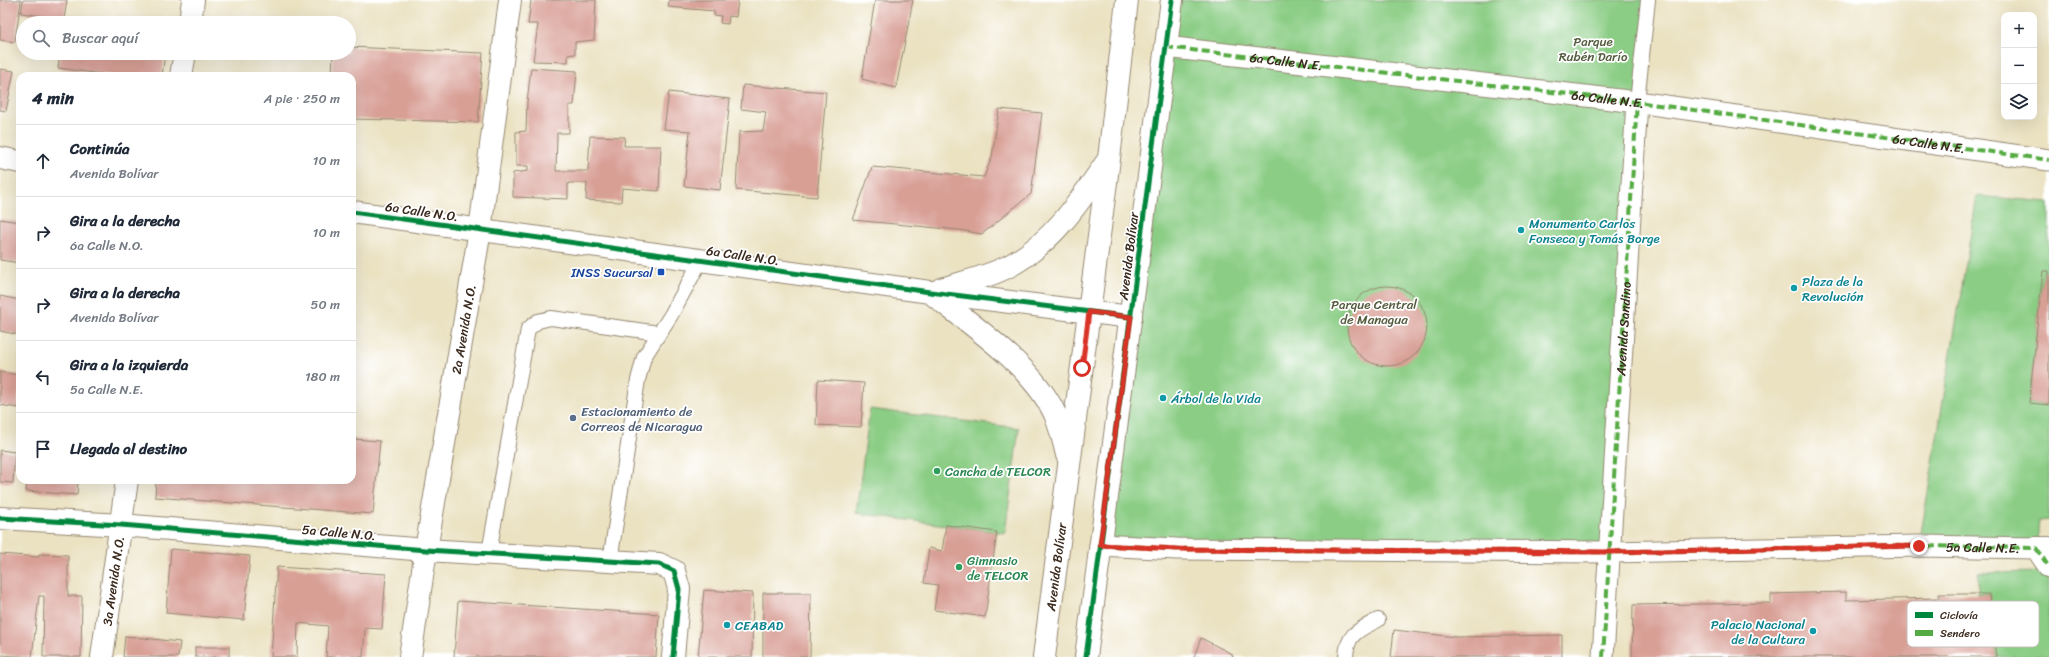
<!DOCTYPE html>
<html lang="es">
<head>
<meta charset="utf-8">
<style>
  :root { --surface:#fff; --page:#f2f2f3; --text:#1f2937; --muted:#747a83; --line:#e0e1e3 }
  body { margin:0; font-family:Sriracha,sans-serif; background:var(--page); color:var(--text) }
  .controls { position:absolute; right:12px; top:12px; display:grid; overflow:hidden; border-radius:8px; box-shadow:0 4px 16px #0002 }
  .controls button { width:36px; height:36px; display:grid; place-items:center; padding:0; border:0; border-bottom:1px solid var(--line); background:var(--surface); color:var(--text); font:20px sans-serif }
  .stop { position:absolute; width:12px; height:12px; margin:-9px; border:3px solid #d93025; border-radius:50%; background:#fff }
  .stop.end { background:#d93025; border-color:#fff; box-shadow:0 1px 4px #0008 }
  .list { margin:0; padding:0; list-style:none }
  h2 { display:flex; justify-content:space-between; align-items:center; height:52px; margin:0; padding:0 16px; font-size:17px }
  h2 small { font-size:13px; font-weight:400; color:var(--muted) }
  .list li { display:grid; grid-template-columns:26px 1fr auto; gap:12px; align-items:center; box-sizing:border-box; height:72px; padding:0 16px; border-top:1px solid var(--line) }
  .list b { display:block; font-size:15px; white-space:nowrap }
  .list p { margin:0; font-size:13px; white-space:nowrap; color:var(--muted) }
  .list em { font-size:13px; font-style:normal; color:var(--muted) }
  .icon { flex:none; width:22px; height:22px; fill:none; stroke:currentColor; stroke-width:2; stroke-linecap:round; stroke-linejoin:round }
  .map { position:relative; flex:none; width:2049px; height:657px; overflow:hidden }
  .search { position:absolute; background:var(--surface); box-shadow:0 4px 16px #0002; left:16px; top:16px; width:340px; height:44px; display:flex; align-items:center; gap:10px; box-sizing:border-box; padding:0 14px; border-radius:22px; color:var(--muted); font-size:15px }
  .panel { position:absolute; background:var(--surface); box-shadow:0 4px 16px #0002; left:16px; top:72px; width:340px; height:412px; border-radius:12px }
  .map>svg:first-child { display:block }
  .green { fill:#8bcd85; stroke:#637c52 }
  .building { fill:#d89f95 }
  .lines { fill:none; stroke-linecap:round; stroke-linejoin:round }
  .service-casing { stroke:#938670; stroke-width:16 }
  .pedestrian-casing { stroke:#938670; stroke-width:23 }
  .minor-casing { stroke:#938670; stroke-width:24 }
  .tertiary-casing { stroke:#938670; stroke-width:24 }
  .service { stroke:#fff; stroke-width:14 }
  .pedestrian { stroke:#fff; stroke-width:21 }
  .minor { stroke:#fff; stroke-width:22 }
  .tertiary { stroke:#fff; stroke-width:22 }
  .quiet { stroke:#55ab43; stroke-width:4; stroke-dasharray:8 4; stroke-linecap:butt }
  .cycleway-casing { stroke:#fff; stroke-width:8 }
  .cycleway { stroke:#00873e; stroke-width:5 }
  .route { stroke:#d93025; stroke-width:5 }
  .culture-dot { fill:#0f9aa8; stroke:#fff; stroke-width:1.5 }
  .transit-dot { fill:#1a4fb4; stroke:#fff; stroke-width:1.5 }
  .service-dot { fill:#5c6f8a; stroke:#fff; stroke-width:1.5 }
  .leisure-dot { fill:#2e9e5b; stroke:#fff; stroke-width:1.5 }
  .labels { text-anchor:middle; stroke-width:3.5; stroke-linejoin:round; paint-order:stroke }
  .park-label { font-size:13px; fill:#535b3d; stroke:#fff }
  .street-label { font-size:13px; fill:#3b2a1e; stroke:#fff }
  .culture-label { font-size:13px; fill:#0d838f; stroke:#fff; text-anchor:start }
  .transit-label { font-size:13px; fill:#164399; stroke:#fff; text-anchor:end }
  .service-label { font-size:13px; fill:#4e5e75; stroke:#fff; text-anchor:start }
  .leisure-label { font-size:13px; fill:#27864d; stroke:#fff; text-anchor:start }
  .key { fill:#fff; stroke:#c4bfbc; stroke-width:1 }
  .key-label { font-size:11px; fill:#3b2a1e }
</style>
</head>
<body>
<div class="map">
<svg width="2049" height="657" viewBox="0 0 2049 657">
  <rect width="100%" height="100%" fill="#fff"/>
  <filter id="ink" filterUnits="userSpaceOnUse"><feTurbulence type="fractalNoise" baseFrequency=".025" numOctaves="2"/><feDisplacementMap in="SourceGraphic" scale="8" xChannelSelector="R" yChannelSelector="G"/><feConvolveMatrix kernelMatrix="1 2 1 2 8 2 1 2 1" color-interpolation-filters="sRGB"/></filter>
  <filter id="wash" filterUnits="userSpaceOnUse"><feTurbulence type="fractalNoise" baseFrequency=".012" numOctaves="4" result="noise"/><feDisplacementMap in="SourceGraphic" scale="16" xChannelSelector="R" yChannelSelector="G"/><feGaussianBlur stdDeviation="0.9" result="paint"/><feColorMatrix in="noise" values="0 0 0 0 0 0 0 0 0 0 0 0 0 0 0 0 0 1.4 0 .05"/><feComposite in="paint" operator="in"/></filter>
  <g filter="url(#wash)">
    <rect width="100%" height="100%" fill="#ebe2c2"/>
    <g class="green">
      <polygon points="1172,0 1648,0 1609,552 1100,545"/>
      <polygon points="1977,196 2049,202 2049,271 2043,271 2029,403 2049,405 2049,520 2039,521 2036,548 1919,546"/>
      <polygon points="870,409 1019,428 1005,533 856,513"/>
      <polygon points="2049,572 2049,657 1996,657 1989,594 1978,594 1978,573"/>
    </g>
    <g id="blocks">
      <g class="building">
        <polygon points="0,0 21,0 15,42 0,40"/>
        <polygon points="23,0 67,0 64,19 21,13"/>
        <polygon points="531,0 596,0 594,40 575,42 575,54 568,55 568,62 533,61 538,24 528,24"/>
        <polygon points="669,0 738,0 736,17 729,16 728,24 720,23 721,16 714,15 714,11 668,7"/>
        <polygon points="875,0 913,0 896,88 862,79"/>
        <polygon points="349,47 483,53 478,122 352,119 352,76 332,76 333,53 349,53"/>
        <polygon points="60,53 165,53 162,76 116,76 58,68"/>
        <polygon points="531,68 577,71 574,105 569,105 569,133 557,133 556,171 588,171 590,136 625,137 624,146 661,146 659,191 622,188 621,202 586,200 587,183 568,183 568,199 513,197 513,173 528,171 528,166 516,166 516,132 526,131 527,102"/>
        <polygon points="0,69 14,71 6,111 0,110"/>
        <polygon points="743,85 826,92 817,197 736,190 739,132 763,131 766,112 741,109"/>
        <polygon points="669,92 730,99 720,190 684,186 690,131 664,129"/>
        <polygon points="999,109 1042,113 1031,194 982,234 959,230 853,220 872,167 984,177 992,157"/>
        <polygon points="0,219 20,222 20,263 0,260"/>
        <polygon points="2043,271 2049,271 2049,405 2029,403"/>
        <circle cx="1387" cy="326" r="40"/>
        <polygon points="0,296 20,300 20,335 0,331"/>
        <polygon points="0,372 20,375 18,408 0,405"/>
        <polygon points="818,380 864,383 861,427 816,425"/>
        <polygon points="352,439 380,441 373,514 155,497 156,480 352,480"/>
        <polygon points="0,450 15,452 13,483 0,482"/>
        <polygon points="27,480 78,480 77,495 26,491"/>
        <polygon points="946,525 997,532 985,617 934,610 938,585 924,583 929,548 942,551"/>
        <polygon points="171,549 250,556 244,620 166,613"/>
        <polygon points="0,554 39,557 39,554 68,555 68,596 82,596 81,657 43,657 44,596 39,596 32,657 0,655"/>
        <polygon points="277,567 386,574 382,629 365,628 363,657 326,657 328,626 298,623 297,657 271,657"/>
        <polygon points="704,590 753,593 752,657 698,657"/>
        <polygon points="1846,592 1846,600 1939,598 1939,594 1989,594 1996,657 1632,657 1633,605 1771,603 1771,594"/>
        <polygon points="763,593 811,593 810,657 763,657"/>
        <polygon points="458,601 659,614 656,657 454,657"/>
        <polygon points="1394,630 1456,637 1562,635 1562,657 1391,657"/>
        <polygon points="125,636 180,642 178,657 123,657"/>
        <polygon points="1201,638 1232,654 1233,657 1194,657"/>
        <rect x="195" y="647" width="34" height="10"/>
      </g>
    </g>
  </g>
  <g filter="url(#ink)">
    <use href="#blocks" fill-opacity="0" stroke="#938670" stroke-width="1"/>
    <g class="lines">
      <defs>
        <g id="service">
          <polyline points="1637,102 1648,0"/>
          <polyline points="489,553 528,329 538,321 551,318 659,333"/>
          <polyline points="610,561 638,380 644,357 671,315 701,260"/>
          <path d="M1346,657c1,-24 13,-27 32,-37"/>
        </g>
        <g id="pedestrian">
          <path id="s1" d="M1166,47l471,55 412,58"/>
          <polyline points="1100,545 1177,549 1609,552 1919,546 2036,548 2049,567"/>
          <polyline points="1603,657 1637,102"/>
        </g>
        <g id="minor">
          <polyline points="190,23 193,0"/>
          <polyline points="181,76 185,53"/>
          <polyline points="0,518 121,525 426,550 659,564 674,571 679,589 673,657"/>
          <polyline points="2036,548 2049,548"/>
          <path id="s2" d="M102,657l25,-177"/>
          <path id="s3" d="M410,657l16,-107 54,-320 30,-230"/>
        </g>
        <g id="tertiary">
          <polyline points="0,158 20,162"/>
          <polyline points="352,212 930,292 1131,317"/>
          <path d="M941,289c23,-7 48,-12 70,-24 43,-24 68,-63 95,-102"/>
          <path d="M930,292c40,32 103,74 125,122 5,13 9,27 12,41"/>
          <path id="s4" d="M1044,657l65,-498 18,-159"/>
          <polyline points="1086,657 1172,0"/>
        </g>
      </defs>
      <use href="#service" class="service-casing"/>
      <use href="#pedestrian" class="pedestrian-casing"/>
      <use href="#minor" class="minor-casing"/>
      <use href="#tertiary" class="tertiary-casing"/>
      <use href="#service" class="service"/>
      <use href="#pedestrian" class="pedestrian"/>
      <use href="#minor" class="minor"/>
      <use href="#tertiary" class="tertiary"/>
      <g class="quiet">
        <polyline points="1166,47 1637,102 2049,160"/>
        <path id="s5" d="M1100,545l77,4 432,3 310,-6 117,2 13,19"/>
        <path id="s6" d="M1603,657l34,-555"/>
      </g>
      <defs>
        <g id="cycleway">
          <polyline points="352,212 930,292 1131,317"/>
          <polyline points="0,518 121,525 426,550 659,564 674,571 679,589 673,657"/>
          <polyline points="1086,657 1172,0"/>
        </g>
      </defs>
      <use href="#cycleway" class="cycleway-casing"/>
      <use href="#cycleway" class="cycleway"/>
    </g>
  </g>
  <g class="lines" filter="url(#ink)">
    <polyline class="route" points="1082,368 1089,312 1131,317 1100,545 1177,549 1609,552 1919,546"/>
  </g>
  <g class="culture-dot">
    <circle cx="1521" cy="230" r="4"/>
    <circle cx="1794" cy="288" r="4"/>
    <circle cx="1163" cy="398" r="4"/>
    <circle cx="727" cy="625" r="4"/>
    <circle cx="1813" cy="631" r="4"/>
  </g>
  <rect class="transit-dot" x="657" y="268" width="8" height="8" rx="2"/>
  <circle class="service-dot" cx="573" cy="418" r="4"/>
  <g class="leisure-dot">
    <circle cx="937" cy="471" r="4"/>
    <circle cx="959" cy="567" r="4"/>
  </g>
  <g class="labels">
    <g class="park-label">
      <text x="1593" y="46">Parque<tspan x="1593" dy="15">Rubén Darío</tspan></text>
      <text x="1374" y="309">Parque Central<tspan x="1374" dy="15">de Managua</tspan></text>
    </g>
    <g class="street-label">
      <text dy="5" stroke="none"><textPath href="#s1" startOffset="121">6a Calle N.E.</textPath></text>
      <text dy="5" stroke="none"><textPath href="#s1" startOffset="445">6a Calle N.E.</textPath></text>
      <text dy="5" stroke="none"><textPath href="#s1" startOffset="769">6a Calle N.E.</textPath></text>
      <text transform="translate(422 211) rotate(8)" y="5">6a Calle N.O.</text>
      <text transform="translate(743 255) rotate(8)" y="5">6a Calle N.O.</text>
      <text transform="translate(1128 256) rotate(-83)" y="5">Avenida Bolívar</text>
      <text dy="5" stroke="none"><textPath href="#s6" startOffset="329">Avenida Sandino</textPath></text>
      <text dy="5" stroke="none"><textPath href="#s3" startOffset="332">2a Avenida N.O.</textPath></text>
      <text transform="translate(339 532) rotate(5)" y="5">5a Calle N.O.</text>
      <text dy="5" stroke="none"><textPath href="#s5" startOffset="883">5a Calle N.E.</textPath></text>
      <text dy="5" stroke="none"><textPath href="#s4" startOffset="91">Avenida Bolívar</textPath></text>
      <text dy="5" stroke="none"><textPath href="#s2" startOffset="77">3a Avenida N.O.</textPath></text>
    </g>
    <g class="culture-label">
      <text x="1529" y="228">Monumento Carlos<tspan x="1529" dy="15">Fonseca y Tomás Borge</tspan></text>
      <text x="1802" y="286">Plaza de la<tspan x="1802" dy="15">Revolución</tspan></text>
      <text x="1171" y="403">Árbol de la Vida</text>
      <text x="1805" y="629" text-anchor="end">Palacio Nacional<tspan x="1805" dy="15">de la Cultura</tspan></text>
      <text x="735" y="630">CEABAD</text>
    </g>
    <g class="transit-label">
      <text x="653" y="277">INSS Sucursal</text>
    </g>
    <g class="service-label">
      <text x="581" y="416">Estacionamiento de<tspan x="581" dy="15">Correos de Nicaragua</tspan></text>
    </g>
    <g class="leisure-label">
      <text x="945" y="476">Cancha de TELCOR</text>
      <text x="967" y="565">Gimnasio<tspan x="967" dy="15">de TELCOR</tspan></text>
    </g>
  </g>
  <rect x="1907" y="601" width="132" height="46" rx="6" class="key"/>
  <rect x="1915" y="612" width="18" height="6" fill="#00873e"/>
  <rect x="1915" y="630" width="18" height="6" fill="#55ab43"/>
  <g class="key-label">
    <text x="1940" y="619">Ciclovía</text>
    <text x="1940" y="637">Sendero</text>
  </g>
</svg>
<div class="controls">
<button>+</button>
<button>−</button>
<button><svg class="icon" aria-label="layers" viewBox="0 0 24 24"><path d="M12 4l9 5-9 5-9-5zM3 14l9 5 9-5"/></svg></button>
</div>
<div class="stop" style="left:1082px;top:368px"></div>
<div class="stop end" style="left:1919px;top:546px"></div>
<div class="search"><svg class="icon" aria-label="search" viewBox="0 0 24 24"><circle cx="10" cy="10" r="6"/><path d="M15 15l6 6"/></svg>Buscar aquí</div>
<section class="panel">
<h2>4 min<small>A pie · 250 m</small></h2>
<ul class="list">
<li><svg class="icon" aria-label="ahead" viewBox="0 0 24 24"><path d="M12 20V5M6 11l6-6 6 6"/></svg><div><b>Continúa</b><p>Avenida Bolívar</p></div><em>10 m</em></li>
<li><svg class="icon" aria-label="right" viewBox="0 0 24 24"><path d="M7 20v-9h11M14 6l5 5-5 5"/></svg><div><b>Gira a la derecha</b><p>6a Calle N.O.</p></div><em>10 m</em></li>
<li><svg class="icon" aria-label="right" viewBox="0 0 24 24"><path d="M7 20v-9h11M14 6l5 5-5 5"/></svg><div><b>Gira a la derecha</b><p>Avenida Bolívar</p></div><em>50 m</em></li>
<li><svg class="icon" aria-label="left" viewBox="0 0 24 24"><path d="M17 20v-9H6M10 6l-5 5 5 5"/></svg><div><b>Gira a la izquierda</b><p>5a Calle N.E.</p></div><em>180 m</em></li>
<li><svg class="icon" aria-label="arrive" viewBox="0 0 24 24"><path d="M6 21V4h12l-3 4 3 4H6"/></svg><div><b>Llegada al destino</b></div></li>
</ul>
</section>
</div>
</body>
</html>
